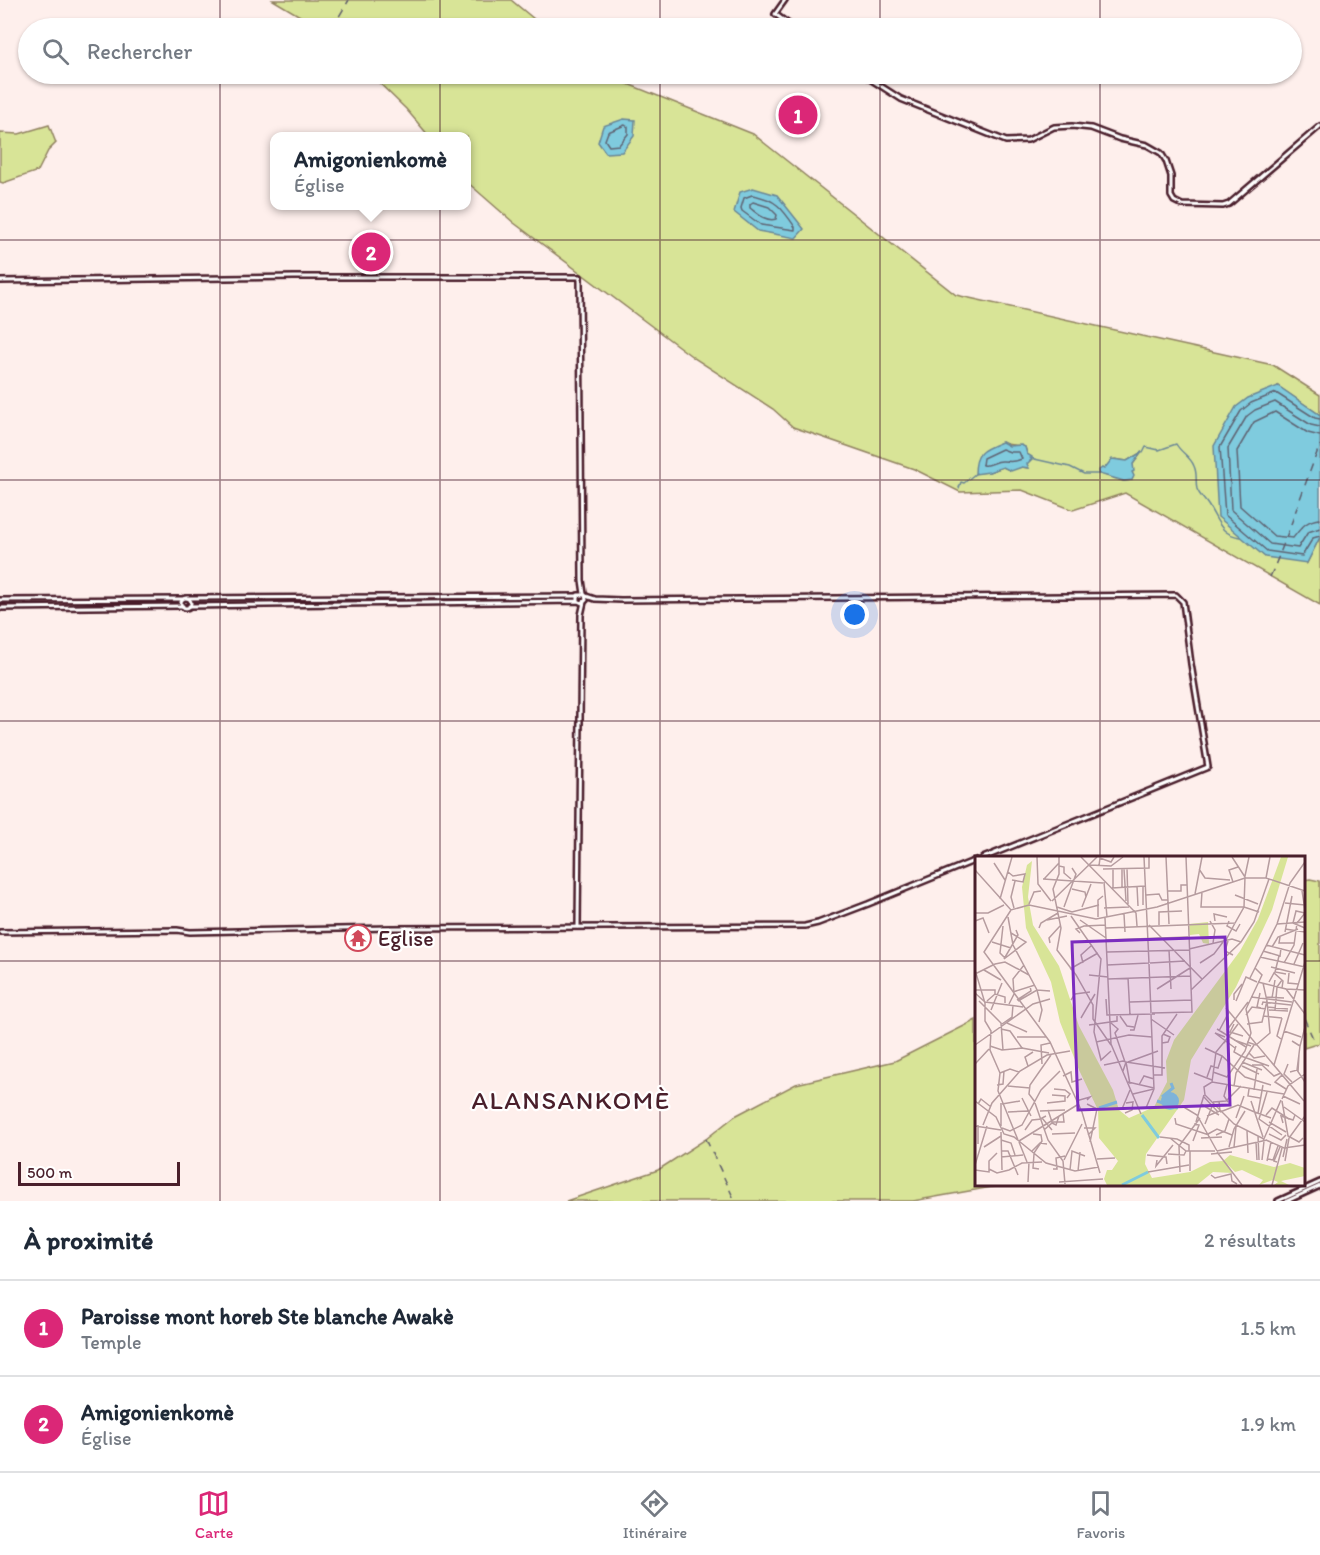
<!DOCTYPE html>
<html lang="fr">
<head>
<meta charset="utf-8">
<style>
  :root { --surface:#fff; --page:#f2f2f3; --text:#1f2937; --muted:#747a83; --line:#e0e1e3; --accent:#db2777 }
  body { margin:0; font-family:Itim,sans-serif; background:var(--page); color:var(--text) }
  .scale { position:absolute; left:18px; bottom:15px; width:162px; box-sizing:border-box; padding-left:6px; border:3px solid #4a1f2b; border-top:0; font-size:16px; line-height:21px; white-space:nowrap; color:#4a1f2b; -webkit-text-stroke:4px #fff; paint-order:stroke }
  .you { position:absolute; left:855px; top:615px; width:21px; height:21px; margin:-15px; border:4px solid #fff; border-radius:50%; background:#1a73e8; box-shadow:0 0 0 9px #1a73e833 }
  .badge { display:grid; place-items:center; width:39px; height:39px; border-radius:50%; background:var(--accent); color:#fff; font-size:20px; font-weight:700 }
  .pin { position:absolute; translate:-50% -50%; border:3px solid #fff; box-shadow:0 2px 6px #0006 }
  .popup { position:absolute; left:270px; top:132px; width:201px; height:78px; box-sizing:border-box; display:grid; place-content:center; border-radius:12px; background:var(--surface); filter:drop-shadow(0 2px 4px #0005); font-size:20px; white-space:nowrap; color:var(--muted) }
  .popup b { font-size:22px; color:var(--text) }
  .popup::after { content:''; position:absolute; left:50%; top:100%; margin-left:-12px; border:12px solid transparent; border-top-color:var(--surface) }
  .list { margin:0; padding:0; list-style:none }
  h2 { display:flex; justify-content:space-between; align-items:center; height:78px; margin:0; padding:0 24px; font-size:26px }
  h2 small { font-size:20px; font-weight:400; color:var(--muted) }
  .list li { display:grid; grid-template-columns:39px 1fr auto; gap:18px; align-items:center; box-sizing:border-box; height:96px; padding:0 24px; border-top:2px solid var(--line) }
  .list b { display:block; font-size:22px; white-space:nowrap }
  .list p { margin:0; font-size:20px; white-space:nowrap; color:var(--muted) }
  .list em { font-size:20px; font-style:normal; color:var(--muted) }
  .icon { flex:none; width:33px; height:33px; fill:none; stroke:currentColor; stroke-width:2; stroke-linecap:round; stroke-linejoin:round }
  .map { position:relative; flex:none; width:1320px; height:1201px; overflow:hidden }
  .search { position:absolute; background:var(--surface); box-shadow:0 2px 4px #0004; left:18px; right:18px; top:18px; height:66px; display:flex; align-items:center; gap:15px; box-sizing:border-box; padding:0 21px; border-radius:33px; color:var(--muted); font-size:22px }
  .sheet { height:270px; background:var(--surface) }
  nav { display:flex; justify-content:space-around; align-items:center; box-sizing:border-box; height:84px; border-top:2px solid var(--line); background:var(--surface); font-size:16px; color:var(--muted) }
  nav a { display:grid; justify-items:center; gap:3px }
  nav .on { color:var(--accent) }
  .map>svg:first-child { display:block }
  .green { fill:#d8e497; stroke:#918261; stroke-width:1.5; fill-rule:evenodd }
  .water { fill:#7fcbde; stroke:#6a8696; stroke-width:1.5 }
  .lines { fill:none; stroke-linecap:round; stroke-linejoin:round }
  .shore { stroke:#5f6473; stroke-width:1.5 }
  .stream { stroke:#6a8696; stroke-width:1.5 }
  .ferry { stroke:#5d5b6a; stroke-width:1.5; stroke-dasharray:8 6; stroke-linecap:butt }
  .tertiary-casing { stroke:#4a1f2b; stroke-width:8 }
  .tertiary { stroke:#fff; stroke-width:3 }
  .grid { fill:none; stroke:#4a1f2b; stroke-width:1.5; stroke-opacity:0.55 }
  .labels { text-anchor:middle; stroke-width:4.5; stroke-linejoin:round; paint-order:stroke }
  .poi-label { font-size:22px; fill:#4a1f2b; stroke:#fff; text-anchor:start }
  .quarter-label { font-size:26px; letter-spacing:1.5px; fill:#4a1f2b; stroke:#fff }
  .inset-river { fill:none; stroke:#7fcbde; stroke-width:3 }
  .inset-road { fill:none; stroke:#b69c9f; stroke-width:1.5 }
  .view { fill:#7b2cbf; fill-opacity:0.15; stroke:#7b2cbf; stroke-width:3 }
  .inset-edge { fill:none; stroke:#4a1f2b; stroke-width:3 }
</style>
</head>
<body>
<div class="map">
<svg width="1320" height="1201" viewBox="0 0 1320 1201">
  <rect width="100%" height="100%" fill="#feefec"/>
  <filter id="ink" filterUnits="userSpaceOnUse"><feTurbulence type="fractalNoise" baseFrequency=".0167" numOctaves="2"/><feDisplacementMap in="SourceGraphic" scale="12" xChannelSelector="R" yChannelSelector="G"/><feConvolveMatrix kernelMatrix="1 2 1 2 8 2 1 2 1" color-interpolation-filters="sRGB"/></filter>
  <g filter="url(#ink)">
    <g class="green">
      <polygon points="273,0 511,0 534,19 542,28 320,28"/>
      <path d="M370,74h233l150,60 203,161 317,70 47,30v20l-42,-29 29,177 13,-26v68l-195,-112 -52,17 -51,-20 -62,2 -46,-23 -121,-42 -20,-18 -79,-51 -180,-135 -47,-41v-46h-38l-23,-27zM1002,442c8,5 15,2 23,5l4,13 -2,4 1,4 -6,-1 -15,2 -4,-2 -14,5 -13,1 9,-22zM1142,452l-9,12 -1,16 -9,1 -17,-5 -2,-7 11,-10 12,2z"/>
      <polygon points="49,125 56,143 48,151 38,171 3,183 0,182 0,133 19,134"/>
      <polygon points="1310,879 1320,881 1320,1043 1304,1048 1304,880"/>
      <polygon points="976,1020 976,1184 1003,1185 913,1201 566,1201 658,1170 706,1139 735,1116 796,1084 895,1061"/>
    </g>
    <g class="water">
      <polygon points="624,119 635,120 634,136 622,152 606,153 598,142 603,126"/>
      <polygon points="753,188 777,195 804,229 796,238 758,231 734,212 740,192"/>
      <polygon points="1278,386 1320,415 1320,537 1307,563 1265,557 1218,517 1214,446 1236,407 1248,398"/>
      <path d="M1002,442l7,4 12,-1 4,2 2,7 5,3v2l-5,5 2,4 -7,-1 -11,4 -8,-4 -14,5 -14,2c0,-22 7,-24 27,-32z"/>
      <polygon points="1142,452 1133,464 1134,471 1132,472 1134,476 1132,480 1124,481 1099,474 1098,471 1102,468 1104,469 1112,459 1127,461"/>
    </g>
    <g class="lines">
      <g class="shore">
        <polygon points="625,125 628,127 628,134 619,145 609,146 605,140 608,132"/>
        <path d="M752,195c24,4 30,13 43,32v3l-34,-5 -19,-14 -1,-3 3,-10z"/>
        <path d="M753,202l16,5 8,8 -1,4c-10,3 -18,-5 -26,-11v-4z"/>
        <polyline points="1320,419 1315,418 1276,393 1251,403 1241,411 1220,447 1225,515 1267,551 1302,556 1313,538 1320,536"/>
        <polyline points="1320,427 1311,425 1275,402 1255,410 1247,416 1228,448 1231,510 1270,544 1298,548 1308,532 1320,528"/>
        <path d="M1320,436l-12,-3 -33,-21 -21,10 -17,29 3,55 34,30 19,2c8,-10 13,-18 27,-19"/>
        <path d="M1002,449l8,3h9l3,7c-9,4 -12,2 -20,2 -8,0 -12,6 -20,4l1,-7z"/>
      </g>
      <g class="stream">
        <path d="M1143,453l3,-6 13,3 17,-6c5,9 14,12 18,22 4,9 1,16 3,23 2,6 8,11 11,16 10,15 12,30 33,32"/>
        <polyline points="1030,458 1070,467 1084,474 1100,474"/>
        <polyline points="959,488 961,482 964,483 976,473"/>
      </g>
      <g class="ferry">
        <polyline points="332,28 349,0"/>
        <path d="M1270,577c19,-43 33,-89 50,-132"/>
        <polyline points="1304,1018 1315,1043"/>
        <polyline points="706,1139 735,1201"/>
      </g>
      <defs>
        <g id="tertiary">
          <polyline points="785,0 775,14 794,28"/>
          <polyline points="862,74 901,99 1006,141 1028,140 1054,127 1072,126 1091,128 1120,139 1147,145 1161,153 1166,161 1171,176 1171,196 1174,201 1182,205 1223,206 1229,204 1320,126"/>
          <polyline points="0,281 294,277 580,277 582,580 584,594"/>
          <polyline points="586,596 595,599 621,600 1176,595 1183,602 1191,664 1208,767 983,858"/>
          <polyline points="187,598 578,596"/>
          <circle cx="186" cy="603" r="5"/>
          <polyline points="0,600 182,599"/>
          <polyline points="189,606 578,601 582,603 586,600 585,595 578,595 578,601"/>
          <polyline points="0,608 183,606"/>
          <polyline points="578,927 581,615 584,602"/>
          <polyline points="0,932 177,930 190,932 390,928 805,926 818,923 868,904 976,860"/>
          <polyline points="1278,1201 1320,1182"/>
          <polyline points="1287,1201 1320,1186"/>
        </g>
      </defs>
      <use href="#tertiary" class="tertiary-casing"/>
      <use href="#tertiary" class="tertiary"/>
    </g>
  </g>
  <path class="grid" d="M220,0v28M440,0v28M660,0v28M880,0v28M1100,0v28M220,74v1127M440,74v1127M660,74v1127M880,74v1127M1100,74v784M0,240h1320M0,480h1320M0,721h1320M0,961h976M1304,961h16M1100,1184v17"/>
  <defs>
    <symbol id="temple-ring" viewBox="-11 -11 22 22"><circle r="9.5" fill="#fff" stroke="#d1495b" stroke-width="1.5"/><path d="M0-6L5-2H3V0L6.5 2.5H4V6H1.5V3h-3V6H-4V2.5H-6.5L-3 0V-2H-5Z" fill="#d1495b"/></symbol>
  </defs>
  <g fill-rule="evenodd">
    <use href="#temple-ring" x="343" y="923" width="30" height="30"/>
  </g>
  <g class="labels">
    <g class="poi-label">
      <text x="378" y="946">Eglise</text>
    </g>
    <g class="quarter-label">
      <text x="571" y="1109">ALANSANKOMÈ</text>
    </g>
  </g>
  <g transform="translate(975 856)">
    <rect width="330" height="330" fill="#feefec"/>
    <path d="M306,1h7l-16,53 -36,77 -45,73 -7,40 -38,54 -1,10 7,14 38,-6 20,-10 13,-1 7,-6 44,12 16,-4 15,5v8l-24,5 8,4h-15l4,-3 -5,-2 -14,5 4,-5 -21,-10 -7,2 -8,-8 6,9 -20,-1 -16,13h-90l-3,-6 3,-9h5l6,-9 -19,-23 -1,-28 -19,-40 -19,-48 -9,-40 -25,-54 -4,-41 5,-22 5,-4 -4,36 5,28 26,41 20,60 34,64 6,20 10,8 25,-11 13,-25 -1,-21 8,-21 66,-89 18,-32zM233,66l1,22 -6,-1 -4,-9 -9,1 -1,-11z" fill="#d8e497"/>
    <path d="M186 245a9 9 0 1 1 18 0a9 9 0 1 1-18 0Z" fill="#7fcbde"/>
    <path class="inset-river" d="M187,241l11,-9 -2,-5M182,245l21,7M124,252l18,-6M167,259l17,23M147,329l26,-13"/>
    <path class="inset-road" d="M62,1l1,27 13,17M84,1v17l-6,15 8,39 -4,22 19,25 17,30v14l18,26M106,1l55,56 1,13M169,1l5,106M191,1l3,67M19,7l11,17M115,9l21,1 12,-9M84,10l5,1v6l7,6M124,10l1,-8 11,4 3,-5M152,12l1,36M128,13l46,-1v-11M138,13v19M147,13v19M149,13l2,32M224,13l6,9 25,2M0,14l36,40 18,-5 67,14 61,-12 88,-29h21l39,13M33,16l5,4 12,-2 -2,8 -11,-2M270,20l4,-19M291,22l4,-21M68,23l60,4M69,23l15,-16M129,26l3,35M258,26l-4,-12 9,-3M162,30l1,20M168,30v19M137,32l33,-2M97,33l13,3 1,5M192,35h14v-6h6M327,35l3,19M227,36l-1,15h43l15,5M220,38l7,-37M171,39l13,-1 3,6h6M260,39l23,9M25,43l12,-42M77,45l45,-44M310,47l20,2M54,48l5,-12 7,-1M82,51l15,5 27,-7M89,51l12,-33 -4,-6M107,51l9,-23M39,52l-3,-11 4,-16M129,52l25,-1M36,54l-27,42 66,90 32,70 18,61M0,57h13l16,-8M330,57l-9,-2 -3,12 12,5M149,58l1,18M96,60l30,43 -7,73 7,28 10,-9M33,61l5,28 24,45 5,20 -3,12M123,61v-17l5,-4M130,62l6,126 30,70M72,64l20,-4M105,64l26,18M0,65l8,-3 6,15M235,65l5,9 -2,13M240,65l-1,-7 13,3M254,65l-2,5 9,5 4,-7M302,68l28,-2M174,69l53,54M184,69v-13l23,-1M28,70l-3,27 5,5M64,72l2,-5 17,-10M131,72l129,-5 9,-16 1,-30 -13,-20M310,73l20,3M310,76l7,-36M105,77l-4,-4 8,-3 22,-1M305,81l-1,6h15M131,84l82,-3M251,84l9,-17M253,85l-3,10 8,4M17,86l19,6M75,87l-1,-5 11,-12M291,89l39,10M297,91l6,-10 20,-8M214,93l43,-10 9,3M194,94l2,39M288,95l17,5 1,-8M132,96l82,-2M304,100l-4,16 11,2M285,101l45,10M29,103l22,-17 -15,-9M29,103l14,-24 -2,-5M108,107l-2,-8 11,-10M175,107l35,-2M225,107l14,-9 9,-12M309,107l10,-18 3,-22 8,-10M20,108l10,-2 24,13M174,108l2,49M319,108l9,-21M132,109l42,-2M296,111l24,6M95,113l28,-16M0,114l10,33v18l6,10 -1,19 10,23 -2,18 20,49M9,114l17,10M314,117l-1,10 10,1M0,118l20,-10M114,119l19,2M153,122l2,37M275,122l27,-54 13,-41 15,-21M133,123l82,-3M283,126l28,7 19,25M294,126l5,-9 9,8 -1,7M182,133l33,-21M311,133l19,1M0,134h20v4M216,134l50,-48 13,-20 15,-43M38,136l22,-7M0,137l10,9 38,5M285,137l-3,14 4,1M276,141l41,5M291,141l18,1M297,142l3,-18M131,143l1,16 48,-1M42,144l14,-9 -1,-5M96,144l4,-6 15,-2M259,144v-6l8,-10M4,145l22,22 2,27M12,145l8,-7 10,3v6M43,145l19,-11 13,1M261,145l10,-24 11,5M155,146l62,-2M34,148l5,-10 -1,-15 11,-14M287,149l1,-3 28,3M293,151l20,2M251,152l78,93M16,154l11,-27M294,154l19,1M300,154l2,-23 5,-7M177,157l40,-1 -6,-155M271,159l6,-8 14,2M145,160l7,10 7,1M288,160l19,2M106,162l14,-24M176,163l23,16M32,167l20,9M136,167l7,6 -3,4 10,29M27,168l10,-7 1,-12M259,168l-4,8 13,4M272,168l15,-2 5,-21 -4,-18M114,169l28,-4v-5M26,173l9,2 12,17 27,5M242,173l29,18M155,174h4l4,-15M252,174l21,-28M244,175l10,-19M309,175l17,6M42,181h29M250,181l-10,-4 20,15M306,183l-4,-3 5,-18M259,184l17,6M317,185l8,5 -3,24M121,186l33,-7 23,2M272,186l9,3 14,-12 -3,-32M187,187l6,-1 2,-5 -7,-3M249,187l14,-19M0,189l58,-41 17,-5M15,190l12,4 21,-2M261,190l-2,6 7,4 28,10M325,190l5,-19M230,192l17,8 23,21 26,8M274,197l5,5 11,-2M151,206l39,6M151,206l4,22M153,206l30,-11M267,206l20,8M0,208l14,-15M67,208l-1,-19 9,-2M313,208l-4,10 8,8M129,209l19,-4 3,1 -3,9M277,209h10l12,11 7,-3M299,209l31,-103M53,210l-3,-9 8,-5M267,210l17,8M238,216l14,5 18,-26 6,-18 -5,-24 16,-34 -7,-7M315,216l7,-2 8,12M323,216l1,-18M25,217l10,-4 9,3M219,217l18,7M179,219h8v-39l15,-22M307,219l-7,7 11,7M88,220l8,-4 1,10 10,-3M232,221l4,-11 7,2 4,-12M153,226l26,6M237,226l4,-30 14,-17M22,229l6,-1 1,-13M164,229l5,-9 10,3M252,229l-3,11 4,6M33,230l22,2M259,230l2,-13 18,-28M79,233l11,1 5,4 -3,4M274,233l-1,7 12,2M279,234l3,-21M292,236l-8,27 23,16M158,238l21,-5 -3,-75M308,240l17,8M229,241l14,15M47,242l9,18M307,243l6,-13 17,-12M0,245l21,16 8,17 10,3 32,26 29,8 24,-4M101,245l14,-4 -3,3M276,245l12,36M307,245l6,35 11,6 4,-4M60,246l-6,-8 1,-9 21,-30M238,246l13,-1 15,-15M26,247v23M60,247l13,37 15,21 2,23M72,247l18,-2v-5l-13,-1M3,248l3,-5 10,8M27,248l18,-3M112,248l10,5 -7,33M226,248l18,11M207,250l15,9 20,36M309,251l21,15M171,252l8,-19M147,253l8,-19M73,254l4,12h12l-1,-9M65,255l25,-1M277,255l19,7M33,256l21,-1M245,256l18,-7 19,8M150,257l7,-3 1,-8 -7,1M283,257l5,-28M291,259l6,-7 17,11M71,260l-4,2 10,12M232,260l13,-5 -1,-10M200,262l1,6 33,11M261,262l8,-22M221,266l8,-27M294,266l17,10M308,267l-2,-7 12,4 2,-5M230,268l8,-20M8,269l9,-22 28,-32 27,-16 23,-4M0,270l26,4M27,272l8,3 12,-6 19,-35 19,-19M109,272h11l-7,7M50,274l7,-10 10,-1M69,274l8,-7 4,2 3,-9M272,275l1,22M26,276l1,38M58,278l8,1 1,6 -8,12M77,278l23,-1M233,278l9,-5 15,6M294,278l12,6 5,-5M241,279l9,-4 4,-12M283,280l1,24M185,281l17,2 12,6v6M195,282l16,13h29M226,282l21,-1M289,283l-30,-15 -29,-29 -1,-8 8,-5 72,12M26,284l10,3 4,12M291,284l18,8 21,-3M44,285l58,-36M218,285l6,-16 -5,-1M288,285l18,-41M44,286l8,20M281,286l1,18M3,288v-19M9,291l17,-11M254,291l5,-18 11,-18M259,291l2,-20M27,295h6l10,24M57,295l8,-8 7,1M242,295l50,-11M242,296l25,33M59,298l-1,14 6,1M193,298l16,1 2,-4M236,298l21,-2M172,299l19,2 1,7M26,301l22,-2M308,301l4,-18M122,303l18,-1M293,303l5,1 5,-14M89,304l18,-36M182,304l-1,6 17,-21M287,304l2,-19M292,305l4,-19M310,305l4,-23 16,-22M302,306l-3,-1 6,-14M0,309l12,-39M14,313l8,4 12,-3M78,313h4l-1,-11 9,-2M0,314l14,2v-11l8,-8M34,314l13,-7 20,-1M95,314l2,-19 13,5M103,315l2,-19M215,315v-20M173,316l41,-7M205,316l-1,-26 21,-28M236,319l4,3 16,-4 1,7 5,3M53,326l1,-20M84,326l44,-3M297,329l10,-37"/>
    <path class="view" d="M250,81l5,168 -152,5 -6,-168z"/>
    <rect width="330" height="330" class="inset-edge"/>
  </g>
</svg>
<div class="scale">500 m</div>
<div class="you"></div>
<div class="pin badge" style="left:798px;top:115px">1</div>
<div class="pin badge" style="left:371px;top:252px">2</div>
<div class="popup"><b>Amigonienkomè</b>Église</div>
<div class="search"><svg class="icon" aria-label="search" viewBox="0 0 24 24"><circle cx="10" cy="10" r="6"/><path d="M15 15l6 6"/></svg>Rechercher</div>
</div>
<section class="sheet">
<h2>À proximité<small>2 résultats</small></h2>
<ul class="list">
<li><span class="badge">1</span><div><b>Paroisse mont horeb Ste blanche Awakè</b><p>Temple</p></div><em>1.5 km</em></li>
<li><span class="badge">2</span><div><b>Amigonienkomè</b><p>Église</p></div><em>1.9 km</em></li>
</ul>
</section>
<nav>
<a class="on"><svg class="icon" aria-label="map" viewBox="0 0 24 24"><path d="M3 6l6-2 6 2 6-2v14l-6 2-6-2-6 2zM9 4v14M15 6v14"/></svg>Carte</a>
<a><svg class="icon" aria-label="directions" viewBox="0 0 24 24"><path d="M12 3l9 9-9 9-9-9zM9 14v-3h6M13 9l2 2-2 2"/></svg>Itinéraire</a>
<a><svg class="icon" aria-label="saved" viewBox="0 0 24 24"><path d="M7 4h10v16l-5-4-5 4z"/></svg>Favoris</a>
</nav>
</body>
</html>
